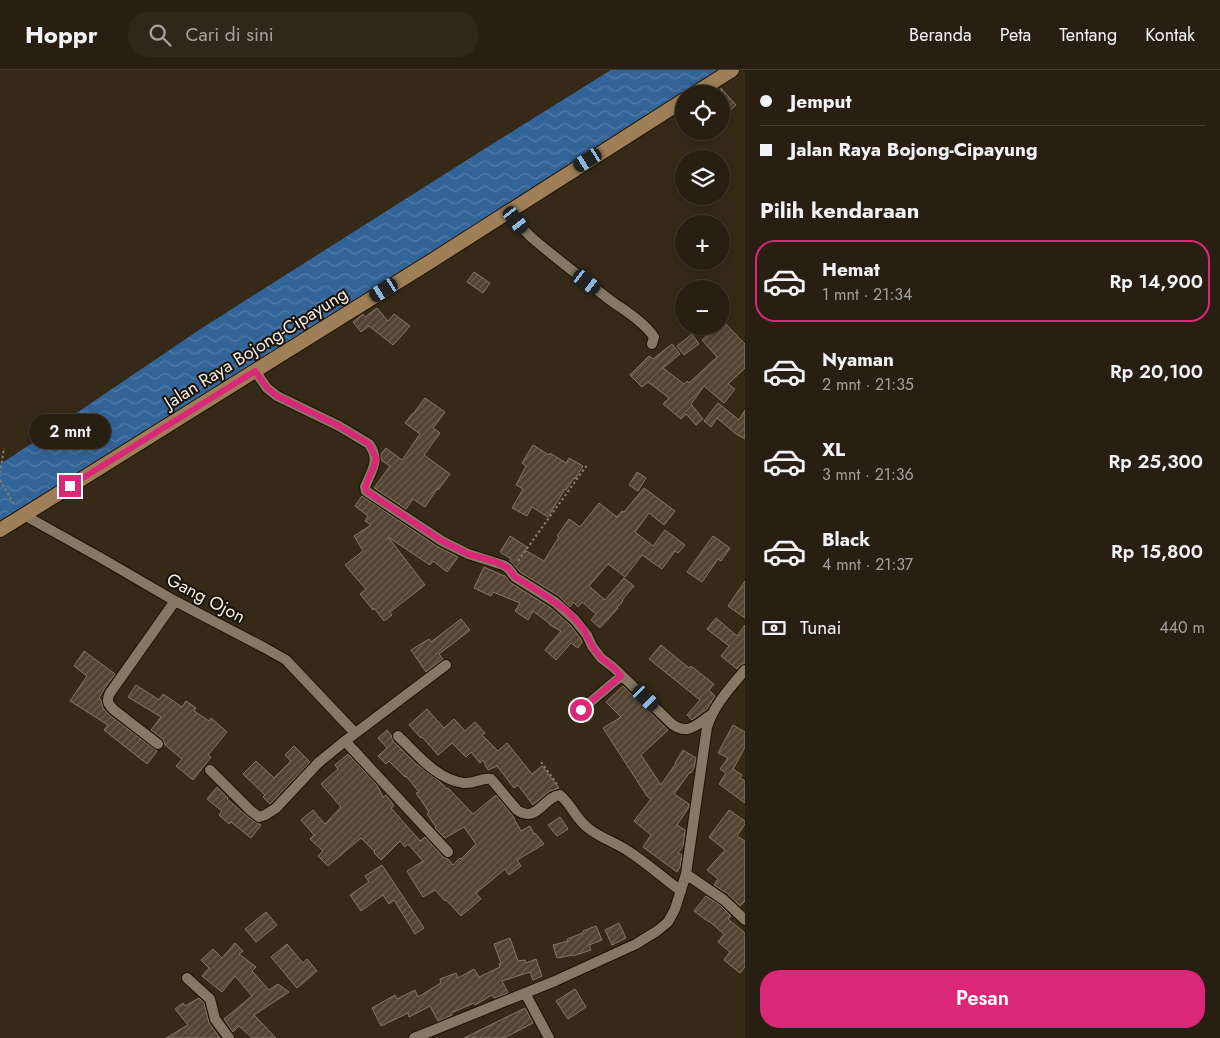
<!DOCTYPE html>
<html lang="id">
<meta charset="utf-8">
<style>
:root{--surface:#281f12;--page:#30271b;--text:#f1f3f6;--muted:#a5a29f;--line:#443d32;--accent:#db2777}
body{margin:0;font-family:Jost,sans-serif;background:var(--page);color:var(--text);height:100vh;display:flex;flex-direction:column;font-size:19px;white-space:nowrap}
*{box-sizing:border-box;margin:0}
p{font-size:16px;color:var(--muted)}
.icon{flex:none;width:28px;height:28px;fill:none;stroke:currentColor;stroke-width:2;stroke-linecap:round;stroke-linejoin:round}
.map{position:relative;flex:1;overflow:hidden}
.sheet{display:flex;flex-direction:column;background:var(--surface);width:475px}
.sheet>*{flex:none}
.top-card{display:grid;align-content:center;height:110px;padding:0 15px;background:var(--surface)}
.fabs{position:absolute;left:675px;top:15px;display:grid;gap:10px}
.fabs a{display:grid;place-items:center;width:55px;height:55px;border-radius:50%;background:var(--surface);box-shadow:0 2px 12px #0003,0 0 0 1px var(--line);font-size:25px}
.end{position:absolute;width:22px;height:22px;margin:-11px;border:6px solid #db2777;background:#fff;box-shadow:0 0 0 2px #fff}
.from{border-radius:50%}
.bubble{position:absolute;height:35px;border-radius:18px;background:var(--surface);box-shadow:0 2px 12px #0003,0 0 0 1px var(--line);font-size:16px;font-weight:600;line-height:35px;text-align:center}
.car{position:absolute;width:15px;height:30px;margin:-15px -8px;border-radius:6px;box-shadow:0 0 4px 1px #0007;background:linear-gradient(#222 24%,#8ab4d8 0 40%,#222 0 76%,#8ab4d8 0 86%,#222 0)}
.top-card b{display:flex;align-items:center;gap:18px;height:48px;font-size:19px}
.top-card b+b{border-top:1px solid var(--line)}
.top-card i{width:12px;height:12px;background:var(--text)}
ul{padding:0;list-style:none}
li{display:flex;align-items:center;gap:15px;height:82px;margin:0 10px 8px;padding:0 5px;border:2px solid transparent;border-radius:20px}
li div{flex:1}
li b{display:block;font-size:19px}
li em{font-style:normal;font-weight:600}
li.selected{border-color:var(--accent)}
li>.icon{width:45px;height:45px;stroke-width:1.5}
h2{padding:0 15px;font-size:22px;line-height:60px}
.pay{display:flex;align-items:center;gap:12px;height:55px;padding:0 15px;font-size:19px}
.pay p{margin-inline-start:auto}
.action{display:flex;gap:10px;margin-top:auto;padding:10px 15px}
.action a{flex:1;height:58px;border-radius:20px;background:var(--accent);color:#fff;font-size:20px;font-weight:600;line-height:58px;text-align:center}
header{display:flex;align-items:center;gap:30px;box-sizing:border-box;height:70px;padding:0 25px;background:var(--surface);border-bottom:1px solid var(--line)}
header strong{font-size:24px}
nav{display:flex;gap:28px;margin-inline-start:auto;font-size:18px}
.search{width:350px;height:45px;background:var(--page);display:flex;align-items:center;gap:12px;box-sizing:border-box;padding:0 18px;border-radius:20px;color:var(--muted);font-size:19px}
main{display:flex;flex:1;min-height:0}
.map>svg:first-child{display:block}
.water{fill:url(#water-waves)}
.building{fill:url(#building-hatch);stroke:#877664}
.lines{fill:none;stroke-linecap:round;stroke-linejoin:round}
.street-casing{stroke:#1d1203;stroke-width:12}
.secondary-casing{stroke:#1d1203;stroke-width:16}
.path{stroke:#867b6d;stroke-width:2;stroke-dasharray:2.5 2.5;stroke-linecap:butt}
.street{stroke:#867864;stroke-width:10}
.secondary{stroke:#9e7f57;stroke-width:14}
.route{stroke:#db2777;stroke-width:6}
.labels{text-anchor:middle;stroke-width:4;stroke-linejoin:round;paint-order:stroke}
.street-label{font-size:18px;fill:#f6eee3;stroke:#19130c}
</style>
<header>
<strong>Hoppr</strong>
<div class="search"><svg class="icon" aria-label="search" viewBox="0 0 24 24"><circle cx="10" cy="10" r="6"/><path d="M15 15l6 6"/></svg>Cari di sini</div>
<nav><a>Beranda</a><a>Peta</a><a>Tentang</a><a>Kontak</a></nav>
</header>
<main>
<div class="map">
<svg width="745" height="968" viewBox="0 0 745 968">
<defs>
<pattern id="water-waves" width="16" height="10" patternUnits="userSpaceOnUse" patternTransform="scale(1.25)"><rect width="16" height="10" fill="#336498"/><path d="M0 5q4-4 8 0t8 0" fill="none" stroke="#517aa6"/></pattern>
<pattern id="building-hatch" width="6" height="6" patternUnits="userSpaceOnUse" patternTransform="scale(1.25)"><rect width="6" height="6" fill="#524232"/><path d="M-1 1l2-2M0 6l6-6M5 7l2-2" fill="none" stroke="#6c5e50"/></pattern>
</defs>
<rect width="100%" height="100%" fill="#362918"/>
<path class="water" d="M 611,0 L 735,0 L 697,24 L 684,24 L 0,460 L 0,394 L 13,386 L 202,258 L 486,78 Z"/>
<path class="building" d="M 721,18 L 736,35 L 721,48 Z
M 474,202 L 490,213 L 483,223 L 467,212 Z
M 377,238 L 388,251 L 394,244 L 410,256 L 393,275 L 369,256 L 361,262 L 353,252 L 363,244 L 365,247 Z
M 724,252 L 745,274 L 745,298 L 728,314 L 735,319 L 724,333 L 704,316 L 691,334 L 703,349 L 696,355 L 686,344 L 681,349 L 663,334 L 669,328 L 648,312 L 642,317 L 630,305 L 649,286 L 653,289 L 672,274 L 680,284 L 663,298 L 684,314 L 687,311 L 689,313 L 717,287 L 702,270 L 718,256 L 721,256 L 721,254 Z
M 692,264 L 699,274 L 684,285 L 677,276 Z
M 425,328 L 445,342 L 433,358 L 440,363 L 424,385 L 450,404 L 438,420 L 437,419 L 425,437 L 413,429 L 406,439 L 374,418 L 390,396 L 381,390 L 381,384 L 386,378 L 402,390 L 420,364 L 405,353 L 412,344 L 413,344 Z
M 718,333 L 739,350 L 745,340 L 745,369 L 736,364 L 717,348 L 711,357 L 704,351 Z
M 533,375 L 549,385 L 550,383 L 566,393 L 569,388 L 583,396 L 575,409 L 574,408 L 566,420 L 565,419 L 548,447 L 532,437 L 527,446 L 512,438 L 523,419 L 516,415 L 526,396 L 522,393 Z
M 637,402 L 646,408 L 638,421 L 629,415 Z
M 644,418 L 675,441 L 664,455 L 649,443 L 635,462 L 653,476 L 665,460 L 685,475 L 678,483 L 675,481 L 662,499 L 642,485 L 625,507 L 608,494 L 589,516 L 605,530 L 624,508 L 634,516 L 622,530 L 623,531 L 617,538 L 618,538 L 600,558 L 591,550 L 596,544 L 582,532 L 578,537 L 573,532 L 570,537 L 559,526 L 520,502 L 510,491 L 511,489 L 500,482 L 510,466 L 527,477 L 525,480 L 544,491 L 559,467 L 557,466 L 569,449 L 580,457 L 599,433 L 617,447 L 622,441 L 624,442 Z
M 362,426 L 438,477 L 458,487 L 447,502 L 433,491 L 430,495 L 388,467 L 425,515 L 390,542 L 392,545 L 384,551 L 374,538 L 373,540 L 360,524 L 366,519 L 357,509 L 345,495 L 363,481 L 354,466 L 371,455 L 365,451 L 368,446 L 355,436 Z
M 713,466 L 730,478 L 721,491 L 718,489 L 702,512 L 687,502 Z
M 484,497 L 504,506 L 504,505 L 511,513 L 551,538 L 571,556 L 581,569 L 582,572 L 578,578 L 571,573 L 556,590 L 545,580 L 561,561 L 550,555 L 550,554 L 533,541 L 528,550 L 515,541 L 520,533 L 493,522 L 491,526 L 474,518 Z
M 745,511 L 745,548 L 728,536 Z
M 716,548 L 737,566 L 745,555 L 745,593 L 740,595 L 737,599 L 721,586 L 729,576 L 707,559 Z
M 461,549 L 470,560 L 439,584 L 443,589 L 426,602 L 411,580 L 429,569 L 431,572 Z
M 661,575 L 689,598 L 691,596 L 714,614 L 709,620 L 715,626 L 707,639 L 692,650 L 687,645 L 700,630 L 649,589 Z
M 84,581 L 115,604 L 104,619 L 99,628 L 101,630 L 103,638 L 109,645 L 157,681 L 147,694 L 104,660 L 108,655 L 70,631 L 87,606 L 74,596 Z
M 136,615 L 159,630 L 163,624 L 182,637 L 186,631 L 196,638 L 194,641 L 209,651 L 211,648 L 227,662 L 208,685 L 211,687 L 193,710 L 176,696 L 182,689 L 165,675 L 163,669 L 151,660 L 161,647 L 128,627 Z
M 623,616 L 668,660 L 641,685 L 661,715 L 676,693 L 675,693 L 683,680 L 696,688 L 694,698 L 691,703 L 690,702 L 674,724 L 689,734 L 689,737 L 677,755 L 685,760 L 683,776 L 678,783 L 682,785 L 680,797 L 677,802 L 643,777 L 651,765 L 634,751 L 651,729 L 647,726 L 603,658 L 621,647 L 606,632 Z
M 427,639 L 444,658 L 454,649 L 465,661 L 475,652 L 485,663 L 482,665 L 498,681 L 507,673 L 532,704 L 542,696 L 559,718 L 550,721 L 533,735 L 518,715 L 514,718 L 497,696 L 488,700 L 483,690 L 480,693 L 471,682 L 466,687 L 452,673 L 438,685 L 422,667 L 421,668 L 409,655 Z
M 733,655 L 745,662 L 745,677 L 733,699 L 742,705 L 740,708 L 745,711 L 745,733 L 719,714 L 726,703 L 720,699 L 728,688 L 718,683 Z
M 387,660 L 391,665 L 393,671 L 415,693 L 439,711 L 447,719 L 448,718 L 473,744 L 496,725 L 512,745 L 521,761 L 530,756 L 534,764 L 535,763 L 544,774 L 517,790 L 521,796 L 509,805 L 505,799 L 476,823 L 481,829 L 461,846 L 446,830 L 445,831 L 435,820 L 423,827 L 407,801 L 423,791 L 408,774 L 405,777 L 400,771 L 381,790 L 374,783 L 375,782 L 361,768 L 328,796 L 318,786 L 323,781 L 310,769 L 314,765 L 301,750 L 313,740 L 325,754 L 341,737 L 321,714 L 338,699 L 335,695 L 348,684 L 377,715 L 383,727 L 386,725 L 390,730 L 394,736 L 391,738 L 420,771 L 425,767 L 443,787 L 448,789 L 453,795 L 460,788 L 461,789 L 476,774 L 464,757 L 445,768 L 435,758 L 436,757 L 427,744 L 429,742 L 416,723 L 419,722 L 406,706 L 405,707 L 389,691 L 386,694 L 378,686 L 387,678 L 378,668 Z
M 294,676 L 310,692 L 270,734 L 263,727 L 265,725 L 243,704 L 256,691 L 274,708 L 291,691 L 285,685 Z
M 217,717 L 228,728 L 227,729 L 247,746 L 255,752 L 261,755 L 251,768 L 231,752 L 229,754 L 219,745 L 222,741 L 207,729 Z
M 729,740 L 745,751 L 745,754 L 737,766 L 745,771 L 745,831 L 740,836 L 728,824 L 714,815 L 718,809 L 707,800 L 725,780 L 709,767 Z
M 560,747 L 568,759 L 557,766 L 548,755 Z
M 382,795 L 424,858 L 415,864 L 394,830 L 389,834 L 383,825 L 361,841 L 350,825 L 369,812 L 365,806 Z
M 706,826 L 720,835 L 731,846 L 728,849 L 745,863 L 745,897 L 740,903 L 724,890 L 730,882 L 718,872 L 724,864 L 709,851 L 709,852 L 694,841 Z
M 266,842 L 277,855 L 256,872 L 245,859 Z
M 619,853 L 626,868 L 612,875 L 605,860 Z
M 596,856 L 602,870 L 589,875 L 591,880 L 573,886 L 573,885 L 557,888 L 553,875 L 568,871 L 567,869 L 583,863 L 583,861 Z
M 510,868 L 518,891 L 525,890 L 526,893 L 536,889 L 542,906 L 533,910 L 530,902 L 502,911 L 508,923 L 494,928 L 492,925 L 475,935 L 474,933 L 451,943 L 452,945 L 438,951 L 430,936 L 409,947 L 408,943 L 381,956 L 372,938 L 395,925 L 397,929 L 415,920 L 418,927 L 441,913 L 440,909 L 456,903 L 458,908 L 474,899 L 479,907 L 500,897 L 499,894 L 501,893 L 494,874 Z
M 235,873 L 243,881 L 239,884 L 256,897 L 252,901 L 269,920 L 278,914 L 289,922 L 254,945 L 276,968 L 252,968 L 239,956 L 233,962 L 224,949 L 252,926 L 235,906 L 222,922 L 202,906 L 209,898 L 201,890 L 213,879 L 222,888 Z
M 287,874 L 303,893 L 307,889 L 317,901 L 297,918 L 271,887 Z
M 575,919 L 586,937 L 568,949 L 556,931 Z
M 199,928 L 204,933 L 209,953 L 220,968 L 166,968 L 188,955 L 175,939 L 183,933 L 185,936 Z
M 525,938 L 533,953 L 504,968 L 464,968 Z"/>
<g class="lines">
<g class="street-casing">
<path id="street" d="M 509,141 L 523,159 L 532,168 C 557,189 584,210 610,230 C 625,241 643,251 654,267 L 652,274
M 255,301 L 267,318 L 277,326 L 339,356 L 369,374 C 381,391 371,401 365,417 L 366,421 L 442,471 L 468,484 L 503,495 L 508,498 L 515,507 L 555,532 L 575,550 L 587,565 L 592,576 L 601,588 L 613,597 L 672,654 C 688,666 697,654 711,645
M 24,445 L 101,488 L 175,531 L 265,578 L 286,590 L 355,663
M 581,640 L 621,606
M 398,666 C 417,684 437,710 464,713 C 475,714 482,707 491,709 L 517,740 C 537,754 543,727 560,725 C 571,734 576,749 588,758 C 600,768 615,772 628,781 C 647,793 663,808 681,821
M 345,671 L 448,782
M 158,674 L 114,640 C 108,634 106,631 110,623 L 175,531
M 210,700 L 251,741 L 259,747 L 265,745 L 276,738 L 318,693 L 345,671 L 446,595
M 686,804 L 724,830 L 745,850
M 187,908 L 210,929 L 215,949 L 229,968
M 525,923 L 549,968
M 414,968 L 555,911 L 636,874 L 657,861 L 668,852 L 675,839 L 686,804 L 707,657 C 714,635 730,618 745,600"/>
</g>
<g class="secondary-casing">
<path id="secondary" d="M 694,24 L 732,0
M 0,460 L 433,190 L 684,30"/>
</g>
<path class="path" d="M 0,403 L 4,378
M 0,410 L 15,436
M 518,491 L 587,395
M 541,692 L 557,714"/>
<use href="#street" class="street"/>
<use href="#secondary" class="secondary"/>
</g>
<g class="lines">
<path class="route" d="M 70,416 L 255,301 L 267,318 L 277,326 L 339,356 L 369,374 L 376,388 L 374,396 L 365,417 L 366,421 L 442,471 L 468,484 L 496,492 L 508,498 L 515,507 L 546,526 L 567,541 L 582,557 L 592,576 L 601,588 L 613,597 L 621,606 L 581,640"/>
</g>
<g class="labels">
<g class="street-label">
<text transform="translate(256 278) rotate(-32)" y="6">Jalan Raya Bojong-Cipayung</text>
<text transform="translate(206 528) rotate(28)" y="6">Gang Ojon</text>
</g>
</g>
</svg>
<div class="fabs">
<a><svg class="icon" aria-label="locate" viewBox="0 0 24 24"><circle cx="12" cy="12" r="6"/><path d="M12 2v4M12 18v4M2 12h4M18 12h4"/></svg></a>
<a><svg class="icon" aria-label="layers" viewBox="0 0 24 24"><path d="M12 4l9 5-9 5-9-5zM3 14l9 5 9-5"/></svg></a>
<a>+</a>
<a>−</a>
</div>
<i class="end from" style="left:581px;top:640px"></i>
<i class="end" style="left:70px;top:416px"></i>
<div class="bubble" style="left:29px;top:344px;width:82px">2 mnt</div>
<i class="car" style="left:588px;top:90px;rotate:238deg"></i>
<i class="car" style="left:516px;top:150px;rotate:142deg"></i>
<i class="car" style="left:587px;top:212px;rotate:127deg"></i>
<i class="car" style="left:384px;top:220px;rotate:238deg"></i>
<i class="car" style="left:646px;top:628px;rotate:134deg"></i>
</div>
<section class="sheet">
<div class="top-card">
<b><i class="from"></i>Jemput</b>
<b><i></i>Jalan Raya Bojong-Cipayung</b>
</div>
<h2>Pilih kendaraan</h2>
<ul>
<li class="selected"><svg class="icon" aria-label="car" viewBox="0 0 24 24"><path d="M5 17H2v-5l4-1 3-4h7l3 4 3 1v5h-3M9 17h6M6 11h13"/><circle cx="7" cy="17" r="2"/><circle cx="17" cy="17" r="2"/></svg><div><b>Hemat</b><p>1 mnt · 21:34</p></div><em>Rp 14,900</em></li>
<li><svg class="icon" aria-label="car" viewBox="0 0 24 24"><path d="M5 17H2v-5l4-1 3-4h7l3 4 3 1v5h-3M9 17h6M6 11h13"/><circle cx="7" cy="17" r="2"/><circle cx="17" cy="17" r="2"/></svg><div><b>Nyaman</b><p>2 mnt · 21:35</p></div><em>Rp 20,100</em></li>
<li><svg class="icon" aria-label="car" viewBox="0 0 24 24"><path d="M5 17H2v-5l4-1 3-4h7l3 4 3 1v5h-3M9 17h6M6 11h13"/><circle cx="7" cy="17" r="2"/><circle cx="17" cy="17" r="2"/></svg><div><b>XL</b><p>3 mnt · 21:36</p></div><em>Rp 25,300</em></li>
<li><svg class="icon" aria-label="car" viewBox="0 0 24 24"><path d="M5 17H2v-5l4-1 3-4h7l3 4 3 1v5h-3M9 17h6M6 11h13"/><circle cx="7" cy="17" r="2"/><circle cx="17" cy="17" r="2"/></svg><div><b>Black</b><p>4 mnt · 21:37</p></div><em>Rp 15,800</em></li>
</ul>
<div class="pay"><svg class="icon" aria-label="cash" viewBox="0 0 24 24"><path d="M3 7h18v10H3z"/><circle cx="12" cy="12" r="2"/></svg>Tunai<p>440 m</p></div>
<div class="action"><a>Pesan</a></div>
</section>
</main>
